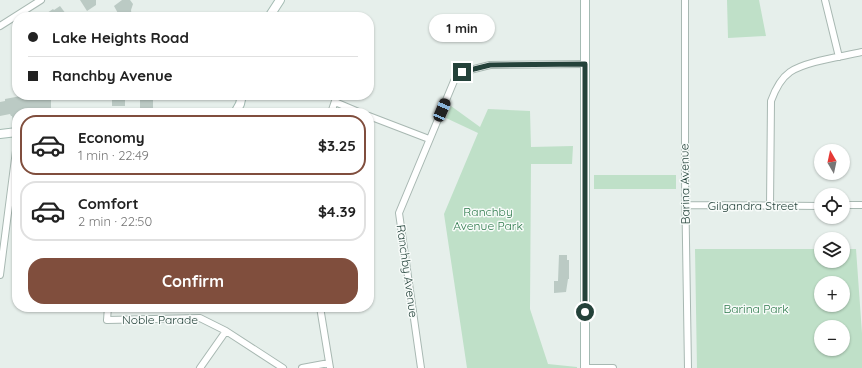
<!DOCTYPE html>
<meta charset="utf-8">
<style>
:root{--surface:#fff;--page:#f6f6f6;--text:#222;--muted:#767676;--line:#e0e0e0;--accent:#804e3d}
body{margin:0;font-family:Quicksand,sans-serif;background:var(--page);color:var(--text);height:100vh;display:flex;flex-direction:column;font-size:15px;white-space:nowrap}
*{box-sizing:border-box;margin:0}
p{font-size:13px;color:var(--muted)}
.icon{flex:none;width:22px;height:22px;fill:none;stroke:currentColor;stroke-width:2;stroke-linecap:round;stroke-linejoin:round}
.map{position:relative;flex:1;overflow:hidden}
.side{position:absolute;left:12px;top:108px;width:362px;height:204px;display:flex;flex-direction:column;background:var(--surface);border-radius:16px;box-shadow:0 1px 3px #0004}
.side>*{flex:none}
.banner{position:absolute;left:12px;top:12px;width:362px;height:88px;border-radius:16px;box-shadow:0 1px 3px #0004;display:grid;align-content:center;height:88px;padding:0 16px;background:var(--surface)}
.needle{width:26px;rotate:351deg}
.controls{position:absolute;left:814px;top:144px;display:grid;gap:8px}
.controls a{display:grid;place-items:center;width:36px;height:36px;border-radius:50%;background:var(--surface);box-shadow:0 1px 3px #0004;font-size:20px}
.end{position:absolute;width:18px;height:18px;margin:-9px;border:5px solid #24423a;background:#fff;box-shadow:0 0 0 2px #fff}
.from{border-radius:50%}
.bubble{position:absolute;height:28px;border-radius:14px;background:var(--surface);box-shadow:0 1px 3px #0004;font-size:13px;font-weight:700;line-height:28px;text-align:center}
.car{position:absolute;width:12px;height:24px;margin:-12px -6px;border-radius:5px;box-shadow:0 0 3px 1px #0007;background:linear-gradient(#222 24%,#8ab4d8 0 40%,#222 0 76%,#8ab4d8 0 86%,#222 0)}
.banner b{display:flex;align-items:center;gap:14px;height:38px;font-size:15px}
.banner b+b{border-top:1px solid var(--line)}
.banner i{width:10px;height:10px;background:var(--text)}
ul{padding:7px 0 0;list-style:none}
li{display:flex;align-items:center;gap:12px;height:60px;margin:0 8px 6px;padding:0 8px;border:2px solid var(--line);border-radius:16px}
li div{flex:1}
li b{display:block;font-size:15px}
li em{font-style:normal;font-weight:700}
li.current{border-color:var(--accent)}
li>.icon{width:36px;height:36px;stroke-width:1.5}
.button{display:flex;gap:8px;margin-top:auto;padding:8px 16px}
.button a{flex:1;height:46px;border-radius:16px;background:var(--accent);color:#fff;font-size:16px;font-weight:700;line-height:46px;text-align:center}
.map>svg:first-child{display:block}
.green{fill:#bfe0c8;fill-rule:evenodd}
.building{fill:#bbcac4}
.lines{fill:none;stroke-linecap:round;stroke-linejoin:round}
.minor-casing{stroke:#a8b8b2;stroke-width:8}
.secondary-casing{stroke:#a4bbb3;stroke-width:10}
.minor{stroke:#fff;stroke-width:6}
.secondary{stroke:#fff;stroke-width:8}
.route{stroke:#24423a;stroke-width:5}
.labels{text-anchor:middle;stroke-width:3;stroke-linejoin:round;paint-order:stroke}
.street-label{font-size:12px;fill:#24423a;stroke:#f7fbf9}
.park-label{font-size:12px;fill:#2d7a4b;stroke:#f7fbf9}
</style>
<div class="map">
<svg width="862" height="368" viewBox="0 0 862 368">
<rect width="100%" height="100%" fill="#e6efeb"/>
<path class="green" d="M 727,0 L 759,0 L 766,36 L 728,38 Z
M 451,106 L 480,127 L 488,109 L 530,111 L 531,147 L 573,146 L 572,164 L 531,164 L 530,309 L 548,364 L 577,367 L 577,368 L 467,368 L 444,214 L 478,133 L 446,118 Z
M 594,175 L 676,175 L 676,189 L 594,189 Z
M 695,249 L 821,249 L 821,261 L 843,261 L 843,249 L 856,249 L 862,333 L 862,368 L 697,368 ZM 821,283 L 843,283 L 843,305 L 821,305 ZM 821,327 L 843,327 L 843,349 L 821,349 Z"/>
<path class="building" d="M 80,0 L 96,0 L 96,5 L 87,11 Z
M 122,0 L 130,0 L 133,4 L 131,10 L 132,17 L 120,17 L 114,6 Z
M 60,6 L 66,14 L 62,17 L 41,17 L 53,9 L 54,10 Z
M 26,95 L 31,95 L 32,99 L 46,99 L 46,96 L 51,96 L 51,111 L 17,113 L 17,127 L 14,127 L 12,116 L 11,116 L 10,114 L 0,116 L 0,102 L 5,101 L 5,99 Z
M 112,95 L 125,95 L 125,106 L 112,106 Z
M 140,95 L 153,95 L 153,113 L 140,113 Z
M 559,255 L 567,255 L 567,260 L 569,260 L 569,279 L 568,279 L 566,292 L 554,293 L 554,281 L 558,281 Z"/>
<g class="lines">
<g class="minor-casing">
<path id="minor" d="M 685,0 L 685,179 L 688,368
M 825,0 L 839,57
M 0,26 L 41,0
M 335,102 L 361,113
M 331,113 L 337,95
M 369,116 L 429,139
M 686,205 L 821,206
M 843,205 L 862,205
M 770,206 L 771,101 C 775,90 780,79 790,72 C 807,61 841,57 862,52
M 0,275 L 17,143 L 15,132
M 108,307 L 107,320 L 200,318 L 226,331 L 283,368
M 320,307 L 330,368
M 200,368 L 226,331
M 302,368 L 329,363
M 421,368 L 399,213 L 454,81 L 462,72 L 490,65 L 585,64
M 585,368 L 613,368"/>
</g>
<g class="secondary-casing">
<path id="secondary" d="M 585,0 L 585,368
M 269,17 L 280,0
M 235,113 L 240,104 L 242,95
M 0,134 L 17,132"/>
</g>
<use href="#minor" class="minor"/>
<use href="#secondary" class="secondary"/>
</g>
<g class="lines">
<path class="route" d="M 462,72 L 490,65 L 585,64 L 585,312"/>
</g>
<g class="labels">
<g class="street-label">
<text transform="translate(685 184) rotate(-91)" y="4">Barina Avenue</text>
<text x="753" y="210">Gilgandra Street</text>
<text transform="translate(407 271) rotate(82)" y="4">Ranchby Avenue</text>
<text x="160" y="324">Noble Parade</text>
</g>
<g class="park-label">
<text x="488" y="216">Ranchby<tspan x="488" dy="14">Avenue Park</tspan></text>
<text x="756" y="313">Barina Park</text>
</g>
</g>
</svg>
<div class="controls">
<a><svg class="needle" viewBox="-14 -14 28 28"><path d="M0-13l5 13h-10z" fill="#e53935"/><path d="M0 13l5-13h-10z" fill="#767676"/></svg></a>
<a><svg class="icon" aria-label="locate" viewBox="0 0 24 24"><circle cx="12" cy="12" r="6"/><path d="M12 2v4M12 18v4M2 12h4M18 12h4"/></svg></a>
<a><svg class="icon" aria-label="layers" viewBox="0 0 24 24"><path d="M12 4l9 5-9 5-9-5zM3 14l9 5 9-5"/></svg></a>
<a>+</a>
<a>−</a>
</div>
<i class="end from" style="left:585px;top:312px"></i>
<i class="end" style="left:462px;top:72px"></i>
<div class="bubble" style="left:429px;top:14px;width:66px">1 min</div>
<i class="car" style="left:442px;top:110px;rotate:23deg"></i>
<div class="banner">
<b><i class="from"></i>Lake Heights Road</b>
<b><i></i>Ranchby Avenue</b>
</div>
<section class="side">
<ul>
<li class="current"><svg class="icon" aria-label="car" viewBox="0 0 24 24"><path d="M5 17H2v-5l4-1 3-4h7l3 4 3 1v5h-3M9 17h6M6 11h13"/><circle cx="7" cy="17" r="2"/><circle cx="17" cy="17" r="2"/></svg><div><b>Economy</b><p>1 min · 22:49</p></div><em>$3.25</em></li>
<li><svg class="icon" aria-label="car" viewBox="0 0 24 24"><path d="M5 17H2v-5l4-1 3-4h7l3 4 3 1v5h-3M9 17h6M6 11h13"/><circle cx="7" cy="17" r="2"/><circle cx="17" cy="17" r="2"/></svg><div><b>Comfort</b><p>2 min · 22:50</p></div><em>$4.39</em></li>
</ul>
<div class="button"><a>Confirm</a></div>
</section>
</div>
